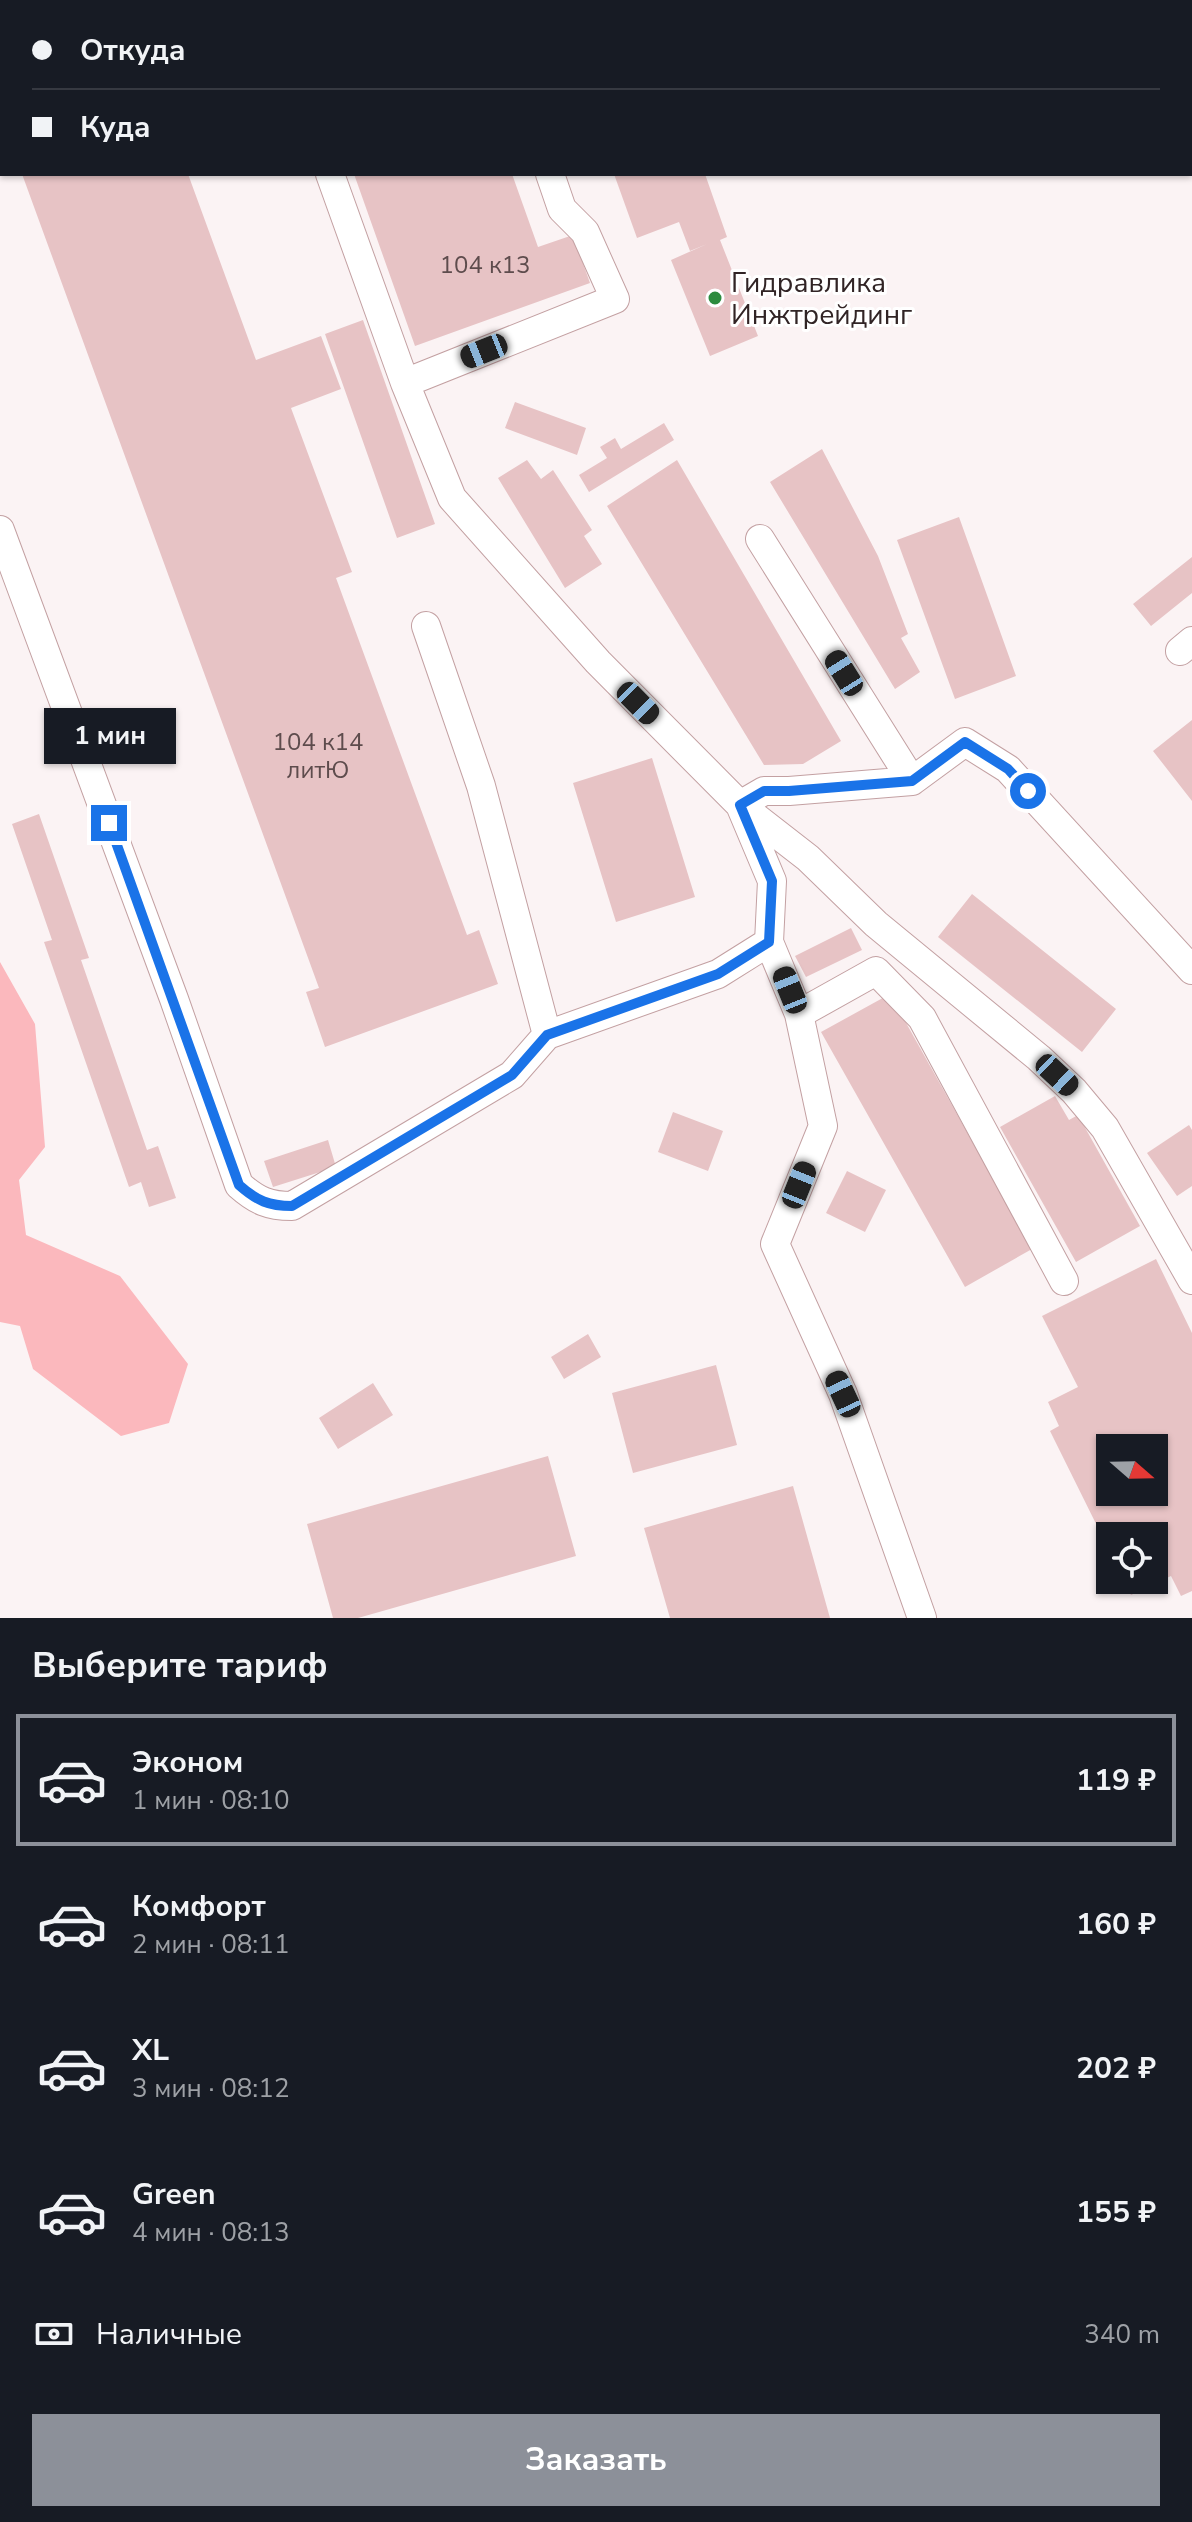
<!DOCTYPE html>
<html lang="ru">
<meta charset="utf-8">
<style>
:root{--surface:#171b24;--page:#242831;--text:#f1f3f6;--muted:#9ea1a6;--line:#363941;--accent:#8c9099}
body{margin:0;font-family:"Nunito Sans",sans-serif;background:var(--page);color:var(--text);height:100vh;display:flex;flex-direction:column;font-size:30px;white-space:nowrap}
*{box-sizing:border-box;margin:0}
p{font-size:26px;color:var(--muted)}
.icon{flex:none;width:44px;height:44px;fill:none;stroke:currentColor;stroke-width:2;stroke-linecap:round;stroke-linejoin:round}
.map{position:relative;height:1618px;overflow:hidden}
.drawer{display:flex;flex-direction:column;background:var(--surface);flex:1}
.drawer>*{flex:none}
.guide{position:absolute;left:0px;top:0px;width:1192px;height:176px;box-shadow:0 2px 6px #0004;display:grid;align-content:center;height:176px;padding:0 32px;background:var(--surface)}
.needle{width:52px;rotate:110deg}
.buttons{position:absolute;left:1096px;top:1434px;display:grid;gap:16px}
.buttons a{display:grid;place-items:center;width:72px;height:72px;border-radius:0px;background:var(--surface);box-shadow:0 2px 6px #0004;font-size:40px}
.end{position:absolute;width:36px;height:36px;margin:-18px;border:10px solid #1a73e8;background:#fff;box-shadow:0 0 0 4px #fff}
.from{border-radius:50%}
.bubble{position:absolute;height:56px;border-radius:0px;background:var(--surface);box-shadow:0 2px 6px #0004;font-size:26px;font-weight:700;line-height:56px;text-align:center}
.car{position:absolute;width:24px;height:48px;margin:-24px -12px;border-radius:10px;box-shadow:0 0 6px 2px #0007;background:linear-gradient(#222 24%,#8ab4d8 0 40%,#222 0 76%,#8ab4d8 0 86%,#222 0)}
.guide b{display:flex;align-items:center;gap:28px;height:76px;font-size:30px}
.guide b+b{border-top:2px solid var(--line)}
.guide i{width:20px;height:20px;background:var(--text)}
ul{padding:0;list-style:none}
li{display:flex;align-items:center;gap:24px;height:132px;margin:0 16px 12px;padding:0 16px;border:4px solid transparent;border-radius:0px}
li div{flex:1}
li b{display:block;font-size:30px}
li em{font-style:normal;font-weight:700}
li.selected{border-color:var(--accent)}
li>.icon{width:72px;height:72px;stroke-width:1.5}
h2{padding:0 32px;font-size:36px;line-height:96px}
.pay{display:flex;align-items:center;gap:20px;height:88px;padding:0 32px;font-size:30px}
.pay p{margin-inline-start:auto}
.primary-button{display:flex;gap:16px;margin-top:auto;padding:16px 32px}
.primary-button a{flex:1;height:92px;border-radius:0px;background:var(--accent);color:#fff;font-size:32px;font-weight:700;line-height:92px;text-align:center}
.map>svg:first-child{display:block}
.green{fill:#fbb8bd}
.building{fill:#e7c3c5;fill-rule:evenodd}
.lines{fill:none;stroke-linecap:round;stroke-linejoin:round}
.minor-casing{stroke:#c3a0a2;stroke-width:30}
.minor{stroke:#fff;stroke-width:28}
.route{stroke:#1a73e8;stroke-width:10}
.poi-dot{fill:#2c8b3e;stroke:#fff;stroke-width:3}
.labels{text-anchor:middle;stroke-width:6;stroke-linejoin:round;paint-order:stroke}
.number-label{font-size:24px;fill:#5e4c4d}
.poi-label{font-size:28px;fill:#312425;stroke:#fff;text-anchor:start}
</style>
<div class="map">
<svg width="1192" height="1618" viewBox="0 0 1192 1618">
<rect width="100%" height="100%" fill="#fbf3f4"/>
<path class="green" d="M 0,962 L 35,1024 L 45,1147 L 19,1180 L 26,1235 L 120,1276 L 188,1364 L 169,1423 L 121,1436 L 33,1369 L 20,1326 L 0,1322 Z"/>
<path class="building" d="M 22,174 L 188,174 L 256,360 L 321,336 L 341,389 L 291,408 L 352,572 L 336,578 L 467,935 L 479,930 L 498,984 L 325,1047 L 306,992 L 319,988 Z
M 354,174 L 512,174 L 538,247 L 573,235 L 590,283 L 415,346 Z
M 614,174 L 705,174 L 727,237 L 720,240 L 758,336 L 710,356 L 671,260 L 707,244 L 690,251 L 679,222 L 637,238 Z
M 363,320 L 435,524 L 397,538 L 325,334 Z
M 515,402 L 586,428 L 577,455 L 505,428 Z
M 664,423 L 674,440 L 589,492 L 579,475 L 607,458 L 600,447 L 615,438 L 621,449 Z
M 822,449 L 878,556 L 908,634 L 901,638 L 920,672 L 895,689 L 770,482 Z
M 527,460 L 541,479 L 553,470 L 592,530 L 584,536 L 602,564 L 565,588 L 498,478 Z
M 677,460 L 841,741 L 803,764 L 764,765 L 607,506 Z
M 959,517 L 1016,676 L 955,699 L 897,540 Z
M 1192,557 L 1192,593 L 1151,626 L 1133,604 Z
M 1192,720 L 1192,801 L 1153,751 Z
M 652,758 L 695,897 L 616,922 L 573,783 Z
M 39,814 L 89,958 L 81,960 L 147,1150 L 158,1146 L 176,1198 L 149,1207 L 141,1182 L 129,1187 L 44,942 L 52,940 L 12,824 Z
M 972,894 L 1116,1009 L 1082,1052 L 938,937 Z
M 851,928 L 862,950 L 806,977 L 795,956 Z
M 890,994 L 1032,1249 L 965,1287 L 821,1032 Z
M 1055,1096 L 1069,1120 L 1078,1115 L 1140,1226 L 1076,1262 L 1000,1127 Z
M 673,1112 L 723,1131 L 708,1171 L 658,1152 Z
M 1189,1125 L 1192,1130 L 1192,1186 L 1177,1196 L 1147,1153 Z
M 328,1140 L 336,1167 L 273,1187 L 264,1161 Z
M 847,1171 L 886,1190 L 865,1232 L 826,1213 Z
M 1156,1259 L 1192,1333 L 1192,1591 L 1181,1596 L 1171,1576 L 1131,1595 L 1124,1580 L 1154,1580 L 1154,1536 L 1110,1536 L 1110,1552 L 1050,1431 L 1059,1426 L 1048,1402 L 1078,1387 L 1042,1316 ZM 1110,1448 L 1154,1448 L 1154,1492 L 1110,1492 Z
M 588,1334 L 601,1357 L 564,1379 L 551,1357 Z
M 716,1365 L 737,1445 L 633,1473 L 612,1393 Z
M 373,1383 L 393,1415 L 338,1449 L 319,1418 Z
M 548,1456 L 576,1556 L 358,1618 L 333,1618 L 307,1524 Z
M 793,1486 L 830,1618 L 670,1618 L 644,1528 Z"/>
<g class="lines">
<g class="minor-casing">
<path id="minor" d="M 267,0 L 268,2
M 357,0 L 358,2
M 330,174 L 405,383 L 452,498 L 598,662 L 740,805 L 808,858 L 876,924 L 1039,1058 L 1074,1091 L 1105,1128 L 1192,1280
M 405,383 L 615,299 L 585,232 L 562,209 L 550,174
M 0,530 L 174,999 L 239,1185 C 257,1201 269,1206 292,1206 L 512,1075 L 547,1035 L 718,974 L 769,942 L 772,881 L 740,805 L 764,791 L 789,791 L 912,781
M 760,539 L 912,781 L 965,742 L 1008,769 L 1192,970
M 426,626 L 481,786 L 547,1035
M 1180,651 L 1192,641
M 769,942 L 799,1014 L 823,1126 L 775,1244 L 843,1394 L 922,1618
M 799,1014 L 876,971 L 922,1018 L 1064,1281"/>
</g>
<use href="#minor" class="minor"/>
</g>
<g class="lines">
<path class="route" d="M 109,823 L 239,1185 C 257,1201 269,1206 292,1206 L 512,1075 L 547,1035 L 718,974 L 769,942 L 772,881 L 740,805 L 764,791 L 789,791 L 912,781 L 965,742 L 1008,769 L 1028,791"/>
</g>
<circle class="poi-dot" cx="715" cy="298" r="8"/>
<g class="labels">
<g class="number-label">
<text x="485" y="273">104 к13</text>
<text x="318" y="750">104 к14<tspan x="318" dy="28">литЮ</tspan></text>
</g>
<g class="poi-label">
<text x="731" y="292">Гидравлика<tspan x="731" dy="32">Инжтрейдинг</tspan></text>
</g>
</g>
</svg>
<div class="buttons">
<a><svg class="needle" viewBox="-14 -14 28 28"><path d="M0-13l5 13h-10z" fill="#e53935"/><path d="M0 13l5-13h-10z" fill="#9ea1a6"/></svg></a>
<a><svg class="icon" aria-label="locate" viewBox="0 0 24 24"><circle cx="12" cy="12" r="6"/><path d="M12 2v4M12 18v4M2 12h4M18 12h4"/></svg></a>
</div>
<i class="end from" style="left:1028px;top:791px"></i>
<i class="end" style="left:109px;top:823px"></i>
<div class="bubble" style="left:44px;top:708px;width:132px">1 мин</div>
<i class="car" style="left:484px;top:351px;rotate:248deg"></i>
<i class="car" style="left:844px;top:673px;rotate:328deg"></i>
<i class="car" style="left:638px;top:703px;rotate:135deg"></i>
<i class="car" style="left:790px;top:990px;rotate:338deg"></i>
<i class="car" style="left:1057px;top:1075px;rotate:133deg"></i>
<i class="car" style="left:799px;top:1185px;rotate:22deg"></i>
<i class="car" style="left:843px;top:1394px;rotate:335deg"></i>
<div class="guide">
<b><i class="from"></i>Откуда</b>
<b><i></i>Куда</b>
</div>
</div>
<section class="drawer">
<h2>Выберите тариф</h2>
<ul>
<li class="selected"><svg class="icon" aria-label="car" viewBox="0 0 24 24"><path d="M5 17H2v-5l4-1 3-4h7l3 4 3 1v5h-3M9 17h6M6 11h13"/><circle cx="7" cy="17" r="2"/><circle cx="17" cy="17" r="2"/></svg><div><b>Эконом</b><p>1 мин · 08:10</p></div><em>119 ₽</em></li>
<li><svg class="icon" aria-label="car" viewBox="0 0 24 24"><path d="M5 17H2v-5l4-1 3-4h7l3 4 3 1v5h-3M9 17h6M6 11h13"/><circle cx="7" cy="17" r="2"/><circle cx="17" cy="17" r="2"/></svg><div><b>Комфорт</b><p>2 мин · 08:11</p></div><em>160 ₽</em></li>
<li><svg class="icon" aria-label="car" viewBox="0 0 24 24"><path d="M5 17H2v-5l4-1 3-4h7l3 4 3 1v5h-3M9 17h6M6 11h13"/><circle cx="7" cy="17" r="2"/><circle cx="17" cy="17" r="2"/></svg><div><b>XL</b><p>3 мин · 08:12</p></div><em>202 ₽</em></li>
<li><svg class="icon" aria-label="car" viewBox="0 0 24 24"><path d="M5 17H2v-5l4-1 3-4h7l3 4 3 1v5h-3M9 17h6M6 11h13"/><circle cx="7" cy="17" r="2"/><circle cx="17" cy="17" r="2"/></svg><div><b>Green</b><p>4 мин · 08:13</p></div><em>155 ₽</em></li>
</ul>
<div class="pay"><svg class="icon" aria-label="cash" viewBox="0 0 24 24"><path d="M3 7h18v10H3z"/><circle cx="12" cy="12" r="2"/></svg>Наличные<p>340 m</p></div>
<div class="primary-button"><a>Заказать</a></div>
</section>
